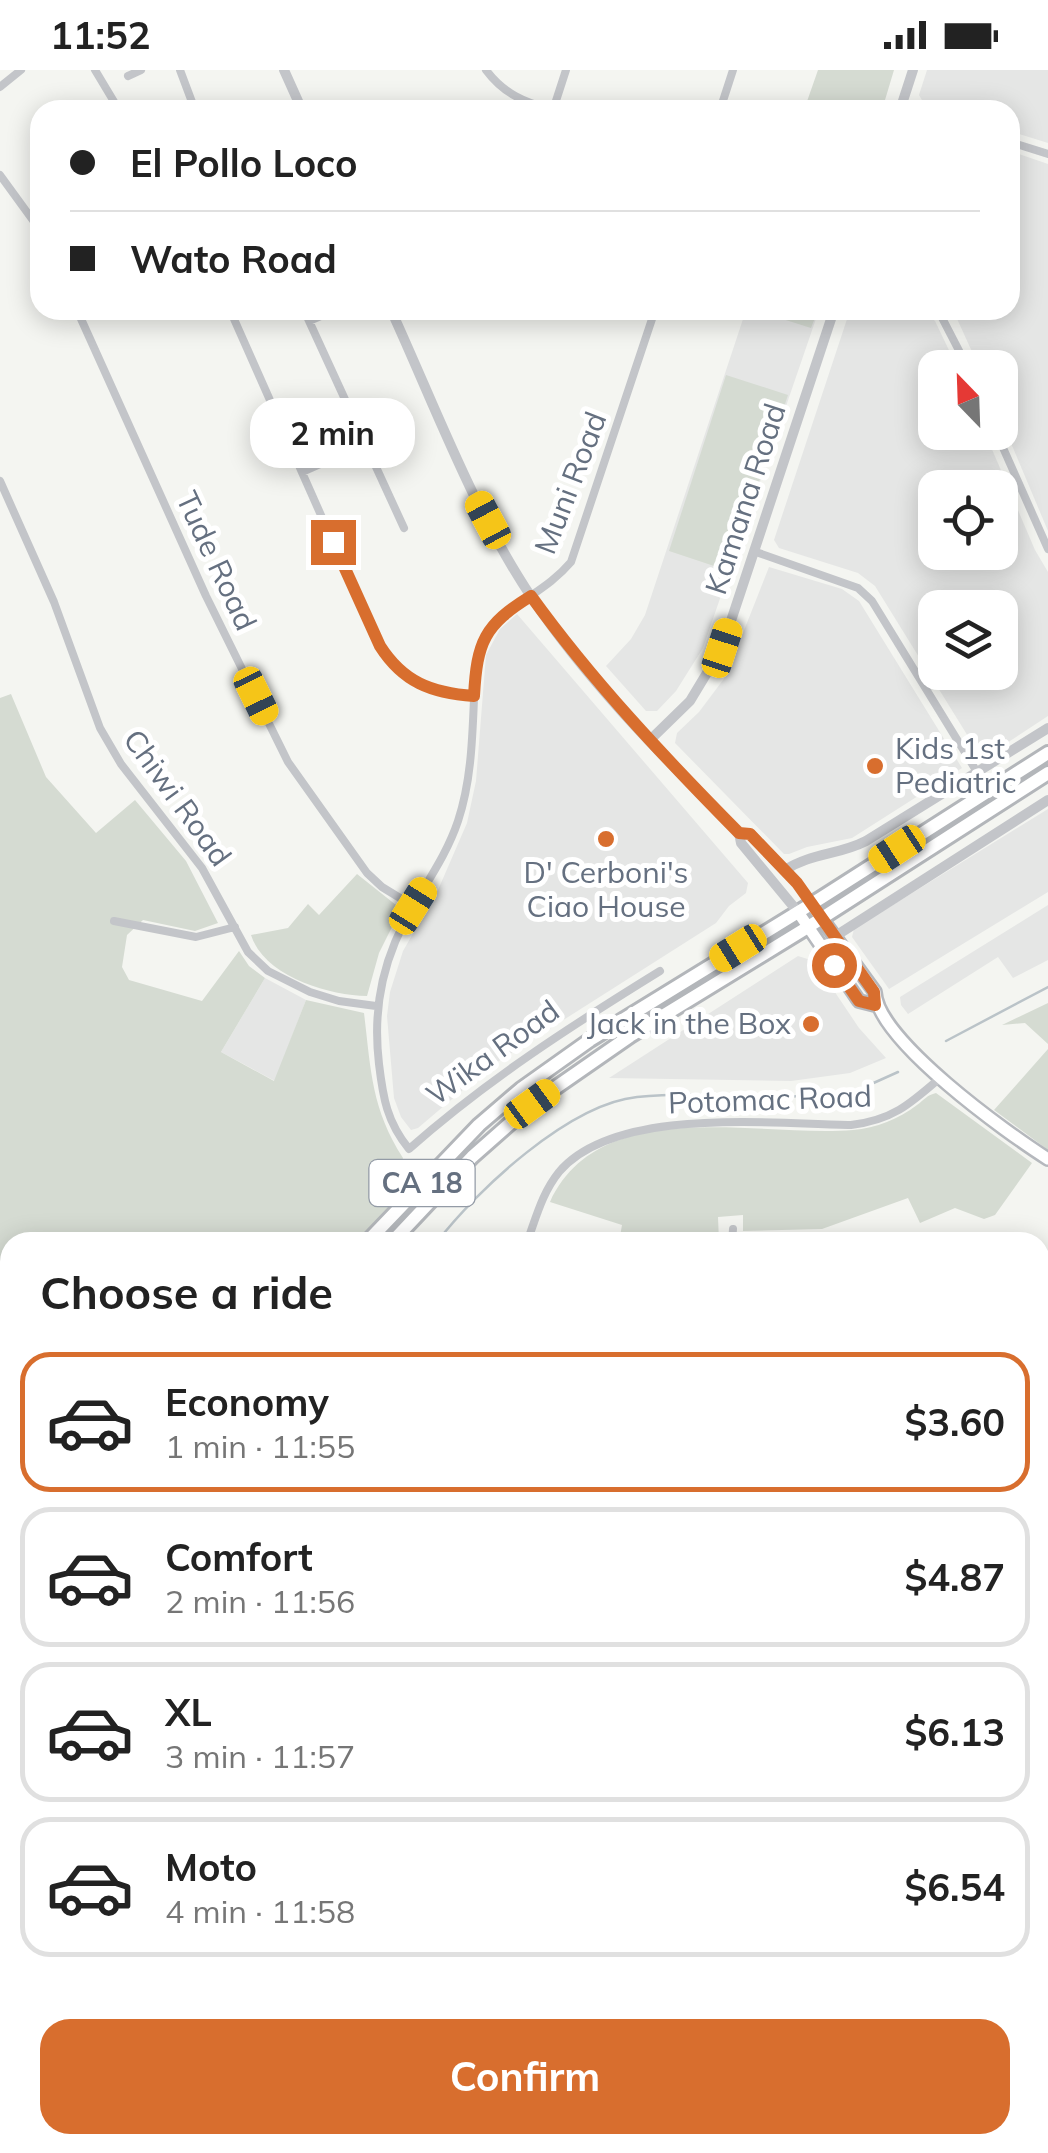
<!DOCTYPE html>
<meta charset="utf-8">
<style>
:root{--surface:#fff;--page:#f6f6f6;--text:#222;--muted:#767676;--line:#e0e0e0;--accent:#d86e2e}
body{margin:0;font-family:Mulish,sans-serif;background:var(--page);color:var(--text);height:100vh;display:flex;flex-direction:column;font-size:38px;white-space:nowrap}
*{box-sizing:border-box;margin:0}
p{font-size:32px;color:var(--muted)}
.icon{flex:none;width:55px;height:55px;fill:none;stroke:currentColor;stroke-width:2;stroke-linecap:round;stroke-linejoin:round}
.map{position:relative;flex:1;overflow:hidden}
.sheet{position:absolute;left:0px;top:1162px;width:1050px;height:922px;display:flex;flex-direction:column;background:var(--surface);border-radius:30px 30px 0 0;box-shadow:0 5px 25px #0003}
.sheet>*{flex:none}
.top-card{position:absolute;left:30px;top:30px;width:990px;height:220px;border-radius:30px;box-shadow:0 5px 25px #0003;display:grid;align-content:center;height:220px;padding:0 40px;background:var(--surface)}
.needle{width:65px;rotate:337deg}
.buttons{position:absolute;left:918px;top:280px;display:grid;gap:20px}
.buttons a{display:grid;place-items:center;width:100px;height:100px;border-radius:20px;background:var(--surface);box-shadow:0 5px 25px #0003;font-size:50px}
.end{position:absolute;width:45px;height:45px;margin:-22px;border:12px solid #d86e2e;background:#fff;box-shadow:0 0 0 5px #fff}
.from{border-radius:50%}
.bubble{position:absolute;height:70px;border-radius:30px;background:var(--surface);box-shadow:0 5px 25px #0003;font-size:32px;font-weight:700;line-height:70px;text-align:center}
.car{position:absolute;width:30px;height:60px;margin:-30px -15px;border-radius:12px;box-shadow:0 0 8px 2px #0007;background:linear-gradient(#f5c518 24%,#345 0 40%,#f5c518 0 76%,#345 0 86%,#f5c518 0)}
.top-card b{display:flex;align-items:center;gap:35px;height:95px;font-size:38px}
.top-card b+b{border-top:2px solid var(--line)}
.top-card i{width:25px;height:25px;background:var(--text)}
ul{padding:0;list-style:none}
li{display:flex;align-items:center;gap:30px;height:140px;margin:0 20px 15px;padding:0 20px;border:5px solid var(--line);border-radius:30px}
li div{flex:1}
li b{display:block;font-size:38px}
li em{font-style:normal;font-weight:700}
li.current{border-color:var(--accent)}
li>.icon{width:90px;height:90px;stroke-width:1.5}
h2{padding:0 40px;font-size:45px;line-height:120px}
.cta{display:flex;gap:20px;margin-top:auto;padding:20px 40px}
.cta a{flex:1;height:115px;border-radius:30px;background:var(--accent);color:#fff;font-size:40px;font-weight:700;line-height:115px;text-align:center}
.status{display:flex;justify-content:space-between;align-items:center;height:70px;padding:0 50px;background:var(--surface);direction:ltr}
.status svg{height:28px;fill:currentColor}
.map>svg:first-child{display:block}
.built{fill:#e5e6e5;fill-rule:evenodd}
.green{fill:#d5dbd2}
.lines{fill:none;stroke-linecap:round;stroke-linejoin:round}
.stream{stroke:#bac3c8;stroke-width:2.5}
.secondary-casing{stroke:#b5b8bd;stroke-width:16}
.primary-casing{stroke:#b3b6ba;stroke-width:18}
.minor{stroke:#c3c5c9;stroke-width:8}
.tertiary{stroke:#c3c5c9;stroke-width:10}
.secondary{stroke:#fff;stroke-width:11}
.primary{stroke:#fff;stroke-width:12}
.route{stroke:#d86e2e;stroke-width:12}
.poi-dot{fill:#d86e2e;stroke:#fff;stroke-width:4}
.labels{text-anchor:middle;stroke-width:10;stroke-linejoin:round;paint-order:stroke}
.shield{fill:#fff;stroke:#939ba6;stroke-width:2.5}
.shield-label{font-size:28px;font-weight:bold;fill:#657080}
.street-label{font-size:30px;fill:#657080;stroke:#fff}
.poi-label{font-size:30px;fill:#657080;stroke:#fff;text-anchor:start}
</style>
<div class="status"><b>11:52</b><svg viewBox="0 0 49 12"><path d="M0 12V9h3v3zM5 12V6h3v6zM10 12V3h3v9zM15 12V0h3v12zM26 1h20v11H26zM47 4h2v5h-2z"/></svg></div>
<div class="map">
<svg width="1048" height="2083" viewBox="0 0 1048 2083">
<rect width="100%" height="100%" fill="#f4f5f1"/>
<path class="built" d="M 927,0 L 1048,0 L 1048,73 L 1010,61 L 1010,40 L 947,40 L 923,32 L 919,25 Z
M 1010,81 L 1048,94 L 1048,461 L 1000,347 L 1000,298 L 979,297 L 953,240 L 1010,240 Z
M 746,240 L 819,240 L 703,578 L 676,621 L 657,641 L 646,641 L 606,596 L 631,569 L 645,545 Z
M 850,240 L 923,240 L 935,251 L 957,297 L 935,298 L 935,362 L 985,363 L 1035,480 L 1048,502 L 1048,646 L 987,686 L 979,684 L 875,516 L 858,503 L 779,478 L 774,470 ZM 935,418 L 1000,418 L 1000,482 L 935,482 ZM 935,538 L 1000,538 L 1000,602 L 935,602 Z
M 769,497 L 842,519 L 859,531 L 962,698 L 852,768 L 807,777 L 789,784 L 784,784 L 675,673 L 677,663 L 699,642 L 726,606 Z
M 517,544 L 748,813 L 746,823 L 729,836 L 716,853 L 491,996 L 418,1058 L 411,1060 L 401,1047 L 394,1028 L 387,946 L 390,922 L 403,881 L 438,820 L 467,753 L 476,711 L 486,585 L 500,559 Z
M 1048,739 L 1048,822 L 889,919 L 852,867 L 854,859 Z
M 1048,835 L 1048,890 L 1013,908 L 998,887 L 908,944 L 901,935 L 900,927 Z
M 798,886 L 814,891 L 859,958 L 886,988 L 850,1003 L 791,1011 L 609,1008 Z
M 265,908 L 306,930 L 275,1011 L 221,982 Z
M 341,2075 L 648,2075 L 652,2083 L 342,2083 Z"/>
<path class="green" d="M 818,0 L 894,0 L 882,40 L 804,40 Z
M 754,240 L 818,240 L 811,258 Z
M 726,305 L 788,325 L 729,501 L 669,481 Z
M 11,624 L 46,707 L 96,763 L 135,730 L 186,791 L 218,853 L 195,861 L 143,850 L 127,865 L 122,897 L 129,910 L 202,931 L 239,881 L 249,896 L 265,908 L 221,982 L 274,1011 L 306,930 L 364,943 C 371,1000 371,1038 403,1088 L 383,1172 L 10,1172 L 10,1825 L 0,1837 L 0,628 Z
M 357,804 L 401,839 L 379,883 L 367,926 C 328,925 264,906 251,865 L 288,858 L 308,834 L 319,845 Z
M 1048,933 L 1048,974 L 1025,953 L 1002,955 Z
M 1048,979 L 1048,1080 L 994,1040 Z
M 936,1023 L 1032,1093 L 995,1145 L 984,1149 L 955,1138 L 920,1153 L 908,1128 L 822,1159 L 743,1161 L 743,1145 L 718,1147 L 719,1172 L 619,1172 L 622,1155 L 550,1132 C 600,1023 759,1068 853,1060 C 876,1058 899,1049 917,1035 C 924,1030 927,1025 936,1023 Z
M 1048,1288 L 1048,1680 L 1040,1666 L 1040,1292 Z
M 10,1948 L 10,2075 L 76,2075 L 63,2078 L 59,2083 L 0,2083 L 0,1967 Z
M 83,2075 L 238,2075 L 235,2083 L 99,2083 Z"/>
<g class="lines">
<path class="stream" d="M 946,971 L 1048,917
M 437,1172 C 477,1120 569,1034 637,1027 C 703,1020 770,1030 836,1025 L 858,1020 L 898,1002
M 258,2083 L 261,2075"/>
<g class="secondary-casing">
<path id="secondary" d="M 811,834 L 875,922 C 877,970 1007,1063 1048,1089
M 798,842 L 859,931 L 875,935"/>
</g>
<g class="primary-casing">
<path id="primary" d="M 367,1172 L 479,1055 L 521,1019 L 590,970 L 821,828 L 1048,683
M 392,1172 L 472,1087 L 532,1034 L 630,966 L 808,857 L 1048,703
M 0,1795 L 10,1781
M 0,1819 L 10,1806"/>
</g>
<path class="minor" d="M 95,0 L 119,40
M 180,0 L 195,40
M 486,0 C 504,24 524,32 552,40
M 128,6 L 141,0
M 0,17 L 21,0
M 246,40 L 247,39
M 553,40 L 566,0
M 720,40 L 733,0
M 1010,72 L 1048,84
M 0,105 L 40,160
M 77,240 L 206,526 L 288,692 L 367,803 L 382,817 L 413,836
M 230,240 L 379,576 C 404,611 431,623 473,626
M 304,240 L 404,458
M 655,240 L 571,492 C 538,531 491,536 476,591 C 472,644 475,700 458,751 C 448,781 431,806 415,833 C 384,884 372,935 379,994 C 383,1028 387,1052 409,1079 C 487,1010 571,956 660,901
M 938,240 L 968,298
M 309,251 L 335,240
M 996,362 L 1048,479
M 302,402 L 365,374
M 0,411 L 54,532 L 100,658 L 121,694 L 202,798 L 248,882 L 268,901 L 310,922 L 339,931 L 376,936
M 756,482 L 858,518 L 872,531 L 977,702
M 114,851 L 196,867 L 235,857
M 527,1172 C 536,1148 542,1123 559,1102 C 615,1036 772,1054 851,1055 C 892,1050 909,1035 940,1008
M 732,1172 L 733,1159
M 1040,1197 L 1048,1194
M 1040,1705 L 1048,1724
M 1040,1852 L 1048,1849
M 1040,2050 L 1048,2051
M 733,2075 L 736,2083
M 900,2083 L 909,2075"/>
<path class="tertiary" d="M 284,0 L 302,40
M 900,40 L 913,0
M 391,240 C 435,336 473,440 532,528 C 590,615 666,689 739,763 L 741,773 L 798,842
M 650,670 L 690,631 L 722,578 L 834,240
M 739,763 L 751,764 L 797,813 L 811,834
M 785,800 C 811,783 839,785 866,771 L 1048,658
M 834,867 L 1048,730"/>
<use href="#secondary" class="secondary"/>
<use href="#primary" class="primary"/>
</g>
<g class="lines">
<path class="route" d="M 333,472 L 380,576 C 403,612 431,623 474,626 C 477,572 484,555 531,526 C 593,612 665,688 739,763 L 750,764 L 797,813 L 874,922 L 875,935 L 859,931 L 834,895"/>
</g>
<g class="poi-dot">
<circle cx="875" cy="696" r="10"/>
<circle cx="606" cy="769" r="10"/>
<circle cx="811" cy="954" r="10"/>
</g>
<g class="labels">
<rect class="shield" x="369.5" y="1090" width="105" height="46" rx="8"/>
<g class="shield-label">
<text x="422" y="1123">CA 18</text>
</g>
<g class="street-label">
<text transform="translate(571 413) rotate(-69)" y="10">Muni Road</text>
<text transform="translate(746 429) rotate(-72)" y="10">Kamana Road</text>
<text transform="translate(216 491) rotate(65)" y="10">Tude Road</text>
<text transform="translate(177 728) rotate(54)" y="10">Chiwi Road</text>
<text transform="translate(493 983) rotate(-36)" y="10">Wika Road</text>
<text transform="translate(770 1030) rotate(-2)" y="10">Potomac Road</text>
</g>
<g class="poi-label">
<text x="895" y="689">Kids 1st<tspan x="895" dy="34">Pediatric</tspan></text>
<text x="606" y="813" text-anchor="middle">D' Cerboni's<tspan x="606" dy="34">Ciao House</tspan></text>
<text x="791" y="964" text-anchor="end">Jack in the Box</text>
</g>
</g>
</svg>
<div class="buttons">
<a><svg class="needle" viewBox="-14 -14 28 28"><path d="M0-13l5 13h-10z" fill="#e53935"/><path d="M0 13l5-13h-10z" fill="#767676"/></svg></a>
<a><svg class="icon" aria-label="locate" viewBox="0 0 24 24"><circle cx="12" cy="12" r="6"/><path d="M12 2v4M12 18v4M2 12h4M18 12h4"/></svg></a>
<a><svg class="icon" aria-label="layers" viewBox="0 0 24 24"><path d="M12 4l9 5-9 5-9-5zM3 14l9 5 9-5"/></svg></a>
</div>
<i class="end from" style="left:834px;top:895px"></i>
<i class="end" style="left:333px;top:472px"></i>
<div class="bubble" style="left:250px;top:328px;width:165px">2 min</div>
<i class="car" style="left:488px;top:450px;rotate:332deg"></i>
<i class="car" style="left:722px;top:578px;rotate:18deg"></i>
<i class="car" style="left:256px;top:626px;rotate:154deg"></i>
<i class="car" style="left:897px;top:779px;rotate:237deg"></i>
<i class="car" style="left:413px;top:836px;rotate:32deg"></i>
<i class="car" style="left:738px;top:878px;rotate:238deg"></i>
<i class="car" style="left:532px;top:1034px;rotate:54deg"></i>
<div class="top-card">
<b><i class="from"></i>El Pollo Loco</b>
<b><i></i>Wato Road</b>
</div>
<section class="sheet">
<h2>Choose a ride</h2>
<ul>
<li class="current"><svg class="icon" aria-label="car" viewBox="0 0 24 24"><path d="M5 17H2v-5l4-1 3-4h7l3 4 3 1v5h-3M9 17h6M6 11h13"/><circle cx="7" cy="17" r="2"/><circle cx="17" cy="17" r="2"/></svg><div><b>Economy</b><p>1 min · 11:55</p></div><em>$3.60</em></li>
<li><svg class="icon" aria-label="car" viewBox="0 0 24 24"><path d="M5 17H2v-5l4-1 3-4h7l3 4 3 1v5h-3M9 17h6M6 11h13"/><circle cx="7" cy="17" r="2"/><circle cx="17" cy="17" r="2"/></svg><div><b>Comfort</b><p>2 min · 11:56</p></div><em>$4.87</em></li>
<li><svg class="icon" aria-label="car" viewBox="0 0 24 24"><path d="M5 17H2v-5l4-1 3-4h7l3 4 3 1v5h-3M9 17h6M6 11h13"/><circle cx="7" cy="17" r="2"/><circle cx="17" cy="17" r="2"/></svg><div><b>XL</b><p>3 min · 11:57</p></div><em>$6.13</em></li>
<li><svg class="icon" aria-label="car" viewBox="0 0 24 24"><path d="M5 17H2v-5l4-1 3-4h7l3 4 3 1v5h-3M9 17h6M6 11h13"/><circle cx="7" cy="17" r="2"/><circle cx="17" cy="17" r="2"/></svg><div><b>Moto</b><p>4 min · 11:58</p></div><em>$6.54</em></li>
</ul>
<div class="cta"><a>Confirm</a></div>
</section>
</div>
